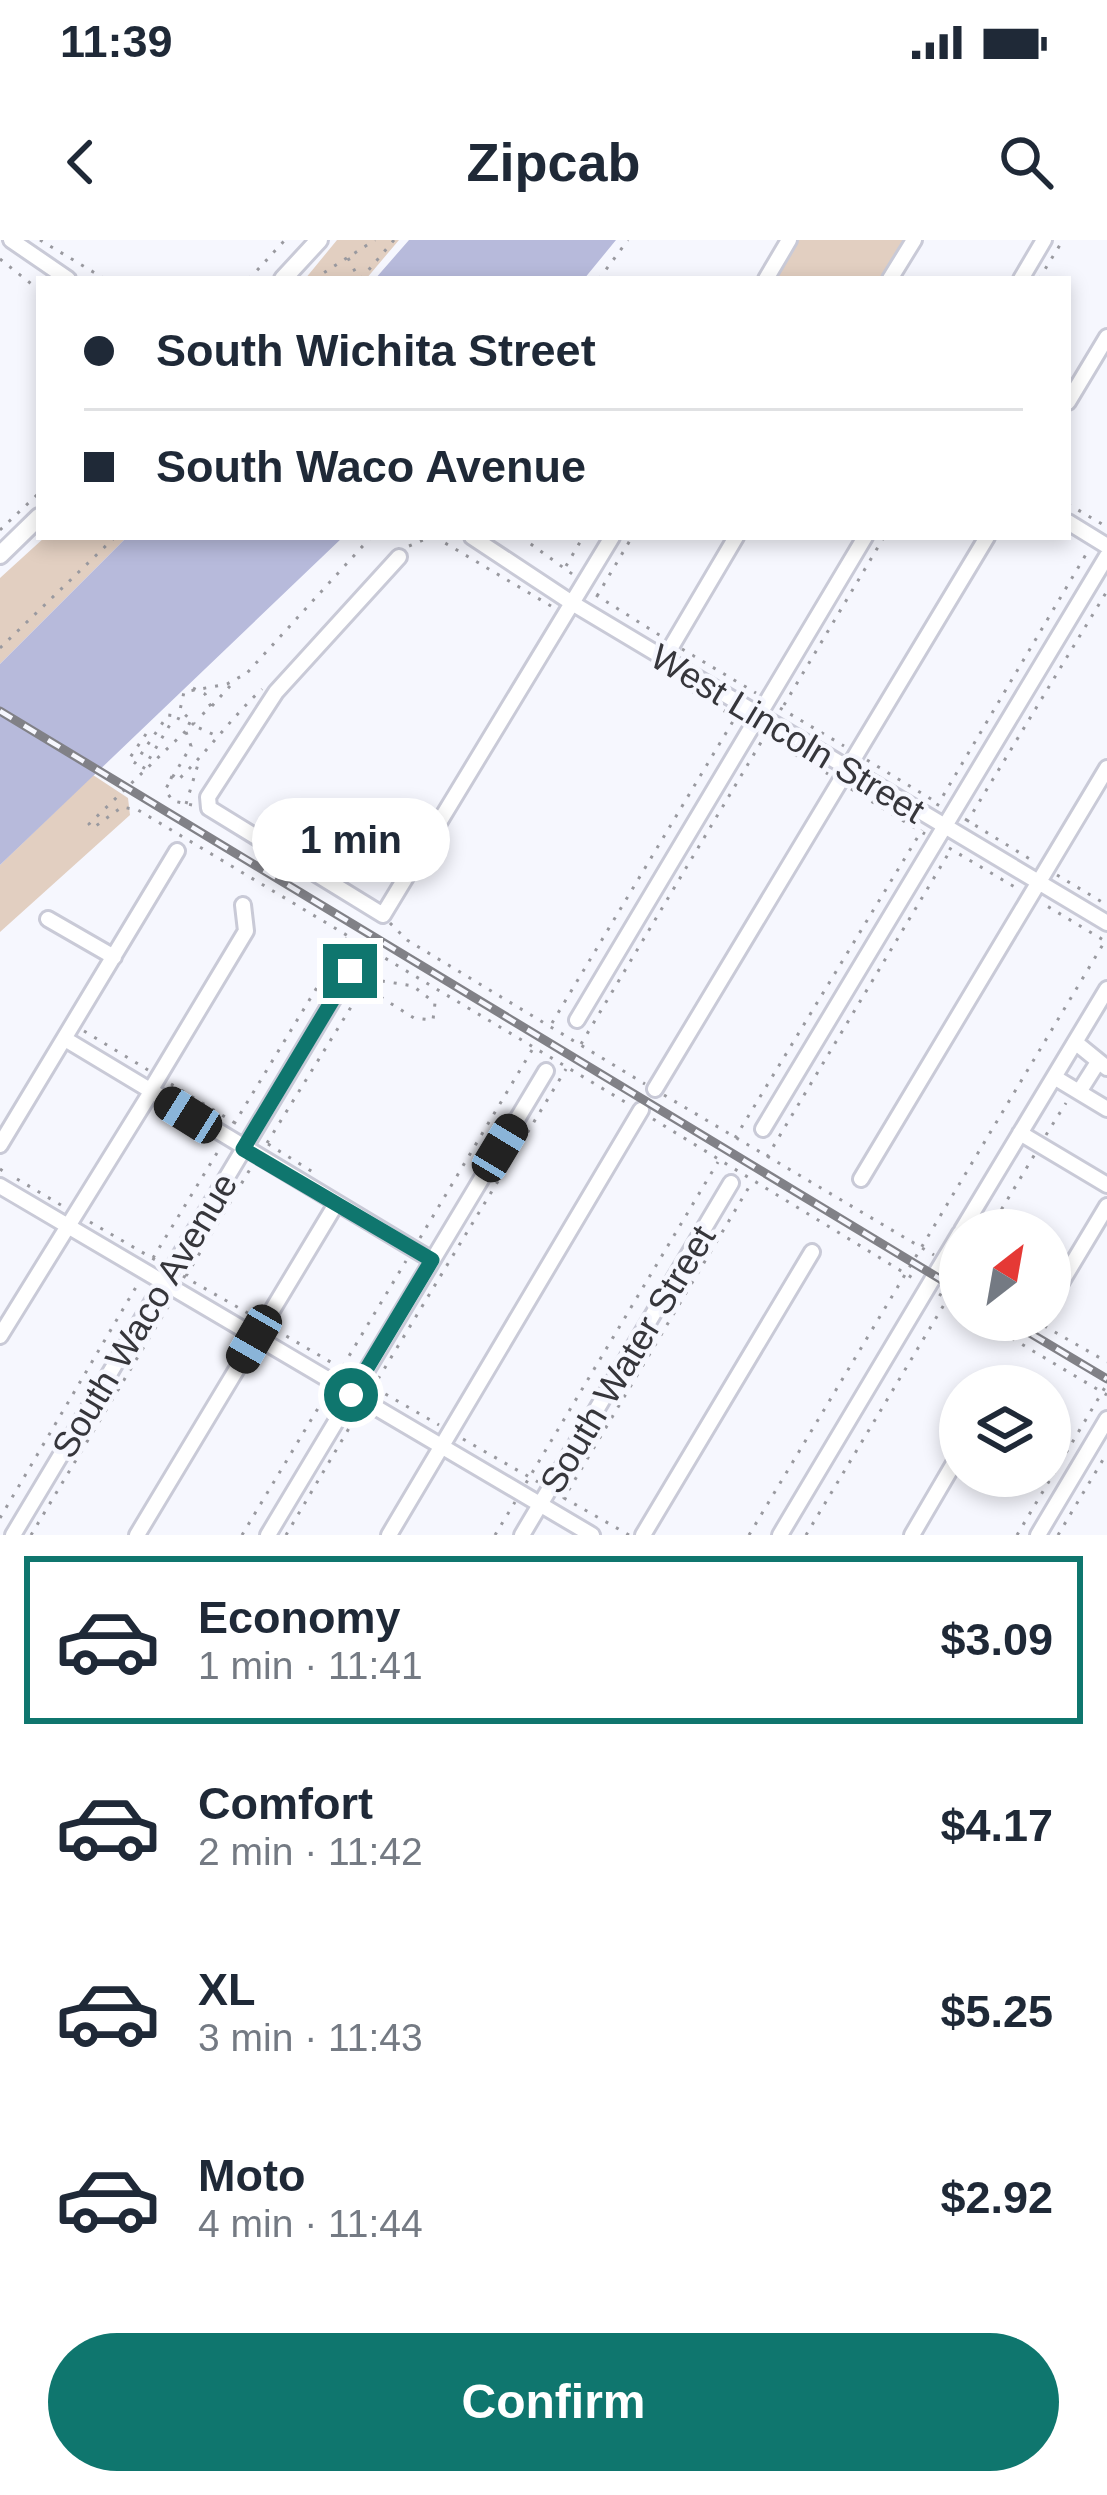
<!DOCTYPE html>
<meta charset="utf-8">
<style>
:root{--surface:#fff;--page:#f6f6f7;--text:#1f2937;--muted:#747a83;--line:#e0e1e3;--accent:#0f766e}
body{margin:0;font-family:Helvetica,sans-serif;background:var(--page);color:var(--text);height:100vh;display:flex;flex-direction:column;font-size:45px;white-space:nowrap}
*{box-sizing:border-box;margin:0}
p{font-size:39px;color:var(--muted)}
.icon{flex:none;width:66px;height:66px;fill:none;stroke:currentColor;stroke-width:2;stroke-linecap:round;stroke-linejoin:round}
.map{position:relative;height:1295px;overflow:hidden}
.drawer{display:flex;flex-direction:column;background:var(--surface);flex:1}
.drawer>*{flex:none}
.hud{position:absolute;left:36px;top:36px;width:1035px;height:264px;border-radius:0px;box-shadow:0 6px 18px #0003;display:grid;align-content:center;height:264px;padding:0 48px;background:var(--surface)}
.needle{width:78px;rotate:31deg}
.controls{position:absolute;left:939px;top:969px;display:grid;gap:24px}
.controls a{display:grid;place-items:center;width:132px;height:132px;border-radius:50%;background:var(--surface);box-shadow:0 6px 18px #0003;font-size:60px}
.end{position:absolute;width:54px;height:54px;margin:-27px;border:15px solid #0f766e;background:#fff;box-shadow:0 0 0 6px #fff}
.from{border-radius:50%}
.bubble{position:absolute;height:84px;border-radius:42px;background:var(--surface);box-shadow:0 6px 18px #0003;font-size:39px;font-weight:700;line-height:84px;text-align:center}
.car{position:absolute;width:36px;height:72px;margin:-36px -18px;border-radius:15px;box-shadow:0 0 9px 3px #0007;background:linear-gradient(#222 24%,#8ab4d8 0 40%,#222 0 76%,#8ab4d8 0 86%,#222 0)}
.hud b{display:flex;align-items:center;gap:42px;height:114px;font-size:45px}
.hud b+b{border-top:3px solid var(--line)}
.hud i{width:30px;height:30px;background:var(--text)}
ul{padding:21px 0 0;list-style:none}
li{display:flex;align-items:center;gap:36px;height:168px;margin:0 24px 18px;padding:0 24px;border:6px solid transparent;border-radius:0px}
li div{flex:1}
li b{display:block;font-size:45px}
li em{font-style:normal;font-weight:700}
li.active{border-color:var(--accent)}
li>.icon{width:108px;height:108px;stroke-width:1.5}
.button{display:flex;gap:24px;margin-top:auto;padding:24px 48px}
.button a{flex:1;height:138px;border-radius:72px;background:var(--accent);color:#fff;font-size:48px;font-weight:700;line-height:138px;text-align:center}
.status{display:flex;justify-content:space-between;align-items:center;height:84px;padding:0 60px;background:var(--surface);direction:ltr}
.status svg{height:33px;fill:currentColor}
header{display:flex;justify-content:space-between;align-items:center;height:156px;padding:0 48px;background:var(--surface);font-size:54px;font-weight:700}
.map>svg:first-child{display:block}
.green{fill:#e2cfc1}
.water{fill:#b7badb}
.lines{fill:none;stroke-linecap:round;stroke-linejoin:round}
.minor-casing{stroke:#c9cad7;stroke-width:20}
.major-casing{stroke:#c9cad7;stroke-width:22}
.path{stroke:#99999f;stroke-width:3;stroke-dasharray:3 9;stroke-linecap:butt}
.minor{stroke:#fff;stroke-width:14}
.major{stroke:#fff;stroke-width:16}
.rail-casing{stroke:#818187;stroke-width:9}
.rail{stroke:#f6f7fe;stroke-width:4.5;stroke-dasharray:14;stroke-linecap:butt}
.route{stroke:#0f766e;stroke-width:15}
.labels{text-anchor:middle;stroke-width:9;stroke-linejoin:round;paint-order:stroke}
.street-label{font-size:36px;fill:#36363b;stroke:#f6f7fe}
</style>
<div class="status"><b>11:39</b><svg viewBox="0 0 49 12"><path d="M0 12V9h3v3zM5 12V6h3v6zM10 12V3h3v9zM15 12V0h3v12zM26 1h20v11H26zM47 4h2v5h-2z"/></svg></div>
<header><svg class="icon" aria-label="back" viewBox="0 0 24 24"><path d="M15 5l-7 7 7 7"/></svg>Zipcab<svg class="icon" aria-label="search" viewBox="0 0 24 24"><circle cx="10" cy="10" r="6"/><path d="M15 15l6 6"/></svg></header>
<div class="map">
<svg width="1107" height="1295" viewBox="0 0 1107 1295">
<rect width="100%" height="100%" fill="#f6f7fe"/>
<path class="green" d="M 337,0 L 399,0 L 366,39 L 305,39 Z
M 799,0 L 910,0 L 886,39 L 775,39 Z
M 45,297 L 127,297 L 0,424 L 0,338 Z
M 93,535 L 128,558 L 130,575 L 0,692 L 0,625 Z"/>
<path class="water" d="M 409,0 L 616,0 L 584,39 L 375,39 Z
M 127,297 L 343,297 L 0,625 L 0,424 Z"/>
<g class="lines">
<g class="minor-casing">
<path id="minor" d="M 11,0 L 68,39
M 766,39 L 789,0
M 890,39 L 914,0
M 1021,39 L 1044,0
M 1068,162 L 1107,97
M 1068,282 L 1107,306
M 472,297 L 572,363 L 1107,683
M 399,317 L 276,452 L 208,557 L 209,568 L 383,675 L 612,297
M 664,419 L 736,297
M 48,679 L 114,717
M 577,780 L 865,297
M 65,799 L 432,1020
M 1075,802 L 1107,828
M 1054,837 L 1107,869
M 655,849 L 987,297
M 150,851 L 246,691 L 243,665
M 1079,852 L 1098,822
M 763,889 L 1107,316
M 1020,893 L 1107,945
M 0,905 L 177,611
M 861,939 L 1107,528
M 0,946 L 592,1295
M 962,990 L 1107,749
M 1050,1061 L 1107,966
M 0,1096 L 151,852
M 13,1295 L 350,731
M 137,1295 L 336,964
M 268,1295 L 546,831
M 389,1295 L 641,870
M 522,1295 L 731,943
M 643,1295 L 812,1012
M 780,1295 L 960,993
M 912,1295 L 960,1213
M 1038,1295 L 1107,1179"/>
</g>
<g class="major-casing">
<path id="major" d="M 283,39 L 319,0
M 0,315 L 39,277"/>
</g>
<path class="path" d="M 40,0 L 105,39
M 348,18 L 359,39
M 0,19 L 39,50
M 249,39 L 285,0
M 314,39 L 375,0
M 361,39 L 394,0
M 599,39 L 628,0
M 1039,39 L 1063,0
M 1068,264 L 1107,287
M 0,290 L 39,253
M 371,297 L 247,433 L 227,444 L 184,452 L 180,470 L 194,483 L 89,584 L 93,588 L 122,567 L 138,570 L 630,865
M 435,297 L 551,366
M 521,297 L 575,336
M 409,306 L 430,297
M 566,326 L 583,297
M 596,355 L 664,398
M 597,356 L 632,297
M 0,408 L 115,297
M 682,409 L 756,453
M 193,448 L 205,454 L 211,467 L 196,480
M 693,452 L 741,481
M 784,465 L 884,297
M 212,466 L 230,446
M 780,468 L 844,506
M 177,478 L 217,496
M 186,492 L 191,506 L 165,550 L 173,561 L 197,566
M 146,494 L 129,519 L 135,523 L 168,475 L 176,476
M 764,496 L 828,534
M 867,520 L 936,562
M 143,529 L 174,478
M 170,537 L 178,540 C 208,511 231,478 262,449
M 851,549 L 925,594
M 186,564 L 199,521
M 937,566 L 1088,311
M 965,579 L 1033,621
M 967,582 L 1107,351
M 949,608 L 1018,649
M 1057,635 L 1107,665
M 390,683 L 407,700 L 645,844
M 370,739 L 413,746 L 435,763 L 433,780 L 414,778 L 379,756 L 381,741
M 552,783 L 735,478
M 84,791 L 148,830
M 581,804 L 763,499
M 171,844 L 235,883
M 664,855 L 934,1015
M 653,879 L 916,1040
M 234,884 L 347,698
M 1046,895 L 1066,863
M 735,898 L 922,590
M 267,903 L 382,717
M 268,904 L 316,934
M 767,917 L 950,611
M 0,929 L 9,935
M 17,939 L 66,968
M 90,982 L 159,1022
M 989,990 L 1035,914
M 420,998 L 532,810
M 153,1018 L 220,908
M 183,1036 L 253,1076
M 186,1036 L 252,926
M 939,1054 L 960,1067
M 981,1080 L 1107,1155
M 1034,1080 L 1107,1122
M 276,1090 L 351,1134
M 343,1126 L 406,1021
M 375,1148 L 439,1185
M 372,1149 L 566,829
M 463,1199 L 538,1242
M 526,1243 L 718,922
M 0,1278 L 139,1042
M 31,1295 L 172,1060
M 242,1295 L 326,1155
M 286,1295 L 358,1173
M 495,1295 L 515,1262
M 629,1295 L 564,1258 L 752,942
M 749,1295 L 1105,701 L 1042,663
M 806,1295 L 960,1038
M 1017,1295 L 1107,1144
M 1058,1295 L 1107,1213"/>
<use href="#minor" class="minor"/>
<use href="#major" class="major"/>
<g class="rail-casing">
<path id="rail" d="M 0,471 L 960,1051
M 1008,1080 L 1107,1139"/>
</g>
<use href="#rail" class="rail"/>
</g>
<g class="lines">
<path class="route" d="M 350,731 L 243,909 L 432,1020 L 351,1155"/>
</g>
<g class="labels">
<g class="street-label">
<text transform="translate(788 493) rotate(31)" y="13">West Lincoln Street</text>
<text transform="translate(144 1075) rotate(-59)" y="13">South Waco Avenue</text>
<text transform="translate(627 1119) rotate(-59)" y="13">South Water Street</text>
</g>
</g>
</svg>
<div class="controls">
<a><svg class="needle" viewBox="-14 -14 28 28"><path d="M0-13l5 13h-10z" fill="#e53935"/><path d="M0 13l5-13h-10z" fill="#747a83"/></svg></a>
<a><svg class="icon" aria-label="layers" viewBox="0 0 24 24"><path d="M12 4l9 5-9 5-9-5zM3 14l9 5 9-5"/></svg></a>
</div>
<i class="end from" style="left:351px;top:1155px"></i>
<i class="end" style="left:350px;top:731px"></i>
<div class="bubble" style="left:252px;top:558px;width:198px">1 min</div>
<i class="car" style="left:188px;top:875px;rotate:302deg"></i>
<i class="car" style="left:500px;top:908px;rotate:31deg"></i>
<i class="car" style="left:254px;top:1099px;rotate:210deg"></i>
<div class="hud">
<b><i class="from"></i>South Wichita Street</b>
<b><i></i>South Waco Avenue</b>
</div>
</div>
<section class="drawer">
<ul>
<li class="active"><svg class="icon" aria-label="car" viewBox="0 0 24 24"><path d="M5 17H2v-5l4-1 3-4h7l3 4 3 1v5h-3M9 17h6M6 11h13"/><circle cx="7" cy="17" r="2"/><circle cx="17" cy="17" r="2"/></svg><div><b>Economy</b><p>1 min · 11:41</p></div><em>$3.09</em></li>
<li><svg class="icon" aria-label="car" viewBox="0 0 24 24"><path d="M5 17H2v-5l4-1 3-4h7l3 4 3 1v5h-3M9 17h6M6 11h13"/><circle cx="7" cy="17" r="2"/><circle cx="17" cy="17" r="2"/></svg><div><b>Comfort</b><p>2 min · 11:42</p></div><em>$4.17</em></li>
<li><svg class="icon" aria-label="car" viewBox="0 0 24 24"><path d="M5 17H2v-5l4-1 3-4h7l3 4 3 1v5h-3M9 17h6M6 11h13"/><circle cx="7" cy="17" r="2"/><circle cx="17" cy="17" r="2"/></svg><div><b>XL</b><p>3 min · 11:43</p></div><em>$5.25</em></li>
<li><svg class="icon" aria-label="car" viewBox="0 0 24 24"><path d="M5 17H2v-5l4-1 3-4h7l3 4 3 1v5h-3M9 17h6M6 11h13"/><circle cx="7" cy="17" r="2"/><circle cx="17" cy="17" r="2"/></svg><div><b>Moto</b><p>4 min · 11:44</p></div><em>$2.92</em></li>
</ul>
<div class="button"><a>Confirm</a></div>
</section>
